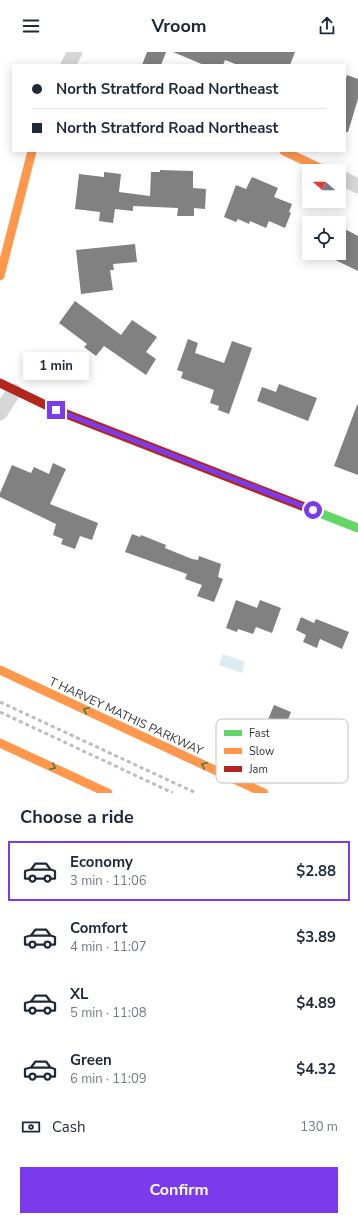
<!DOCTYPE html>
<meta charset="utf-8">
<style>
:root{--surface:#fff;--page:#f2f2f3;--text:#1f2937;--muted:#747a83;--line:#e0e1e3;--accent:#7c3aed}
body{margin:0;font-family:"Nunito Sans",sans-serif;background:var(--page);color:var(--text);height:100vh;display:flex;flex-direction:column;font-size:15px;white-space:nowrap}
*{box-sizing:border-box;margin:0}
p{font-size:13px;color:var(--muted)}
.icon{flex:none;width:22px;height:22px;fill:none;stroke:currentColor;stroke-width:2;stroke-linecap:round;stroke-linejoin:round}
.map{position:relative;height:741px;overflow:hidden}
.sheet{display:flex;flex-direction:column;background:var(--surface);flex:1}
.sheet>*{flex:none}
.banner{position:absolute;left:12px;top:12px;width:334px;height:88px;border-radius:0px;box-shadow:0 2px 10px #0003;display:grid;align-content:center;height:88px;padding:0 20px;background:var(--surface)}
.needle{width:26px;rotate:291deg}
.controls{position:absolute;left:302px;top:112px;display:grid;gap:8px}
.controls a{display:grid;place-items:center;width:44px;height:44px;border-radius:0px;background:var(--surface);box-shadow:0 2px 10px #0003;font-size:20px}
.end{position:absolute;width:18px;height:18px;margin:-9px;border:5px solid #7c3aed;background:#fff;box-shadow:0 0 0 2px #fff}
.from{border-radius:50%}
.bubble{position:absolute;height:28px;border-radius:0px;background:var(--surface);box-shadow:0 2px 10px #0003;font-size:13px;font-weight:700;line-height:28px;text-align:center}
.banner b{display:flex;align-items:center;gap:14px;height:38px;font-size:15px}
.banner b+b{border-top:1px solid var(--line)}
.banner i{width:10px;height:10px;background:var(--text)}
ul{padding:0;list-style:none}
li{display:flex;align-items:center;gap:12px;height:60px;margin:0 8px 6px;padding:0 12px;border:2px solid transparent;border-radius:0px}
li div{flex:1}
li b{display:block;font-size:15px}
li em{font-style:normal;font-weight:700}
li.on{border-color:var(--accent)}
li>.icon{width:36px;height:36px;stroke-width:1.5}
h2{padding:0 20px;font-size:18px;line-height:48px}
.pay{display:flex;align-items:center;gap:10px;height:44px;padding:0 20px;font-size:15px}
.pay p{margin-inline-start:auto}
.action{display:flex;gap:8px;margin-top:auto;padding:8px 20px}
.action a{flex:1;height:46px;border-radius:0px;background:var(--accent);color:#fff;font-size:16px;font-weight:700;line-height:46px;text-align:center}
header{display:flex;justify-content:space-between;align-items:center;height:52px;padding:0 20px;background:var(--surface);font-size:18px;font-weight:700}
.map>svg:first-child{display:block}
.water{fill:#ddebf3}
.building{fill:#818181}
.lines{fill:none;stroke-linecap:round;stroke-linejoin:round}
.street{stroke:#d7d7d7;stroke-width:15}
.fast{stroke:#63d668;stroke-width:9}
.slow{stroke:#ff974d;stroke-width:9}
.jam{stroke:#b3261e;stroke-width:9}
.rail{stroke:#bebebe;stroke-width:3;stroke-dasharray:4 3;stroke-linecap:butt}
.oneway{stroke:#497c4b}
.route{stroke:#7c3aed;stroke-width:5}
.labels{text-anchor:middle;stroke-width:4;stroke-linejoin:round;paint-order:stroke}
.street-label{font-size:12px;fill:#333;stroke:#fff}
.key{fill:#fff;stroke:#c2c2c2;stroke-width:1}
.key-label{font-size:11px;fill:#333}
</style>
<header><svg class="icon" aria-label="menu" viewBox="0 0 24 24"><path d="M4 6h16M4 12h16M4 18h16"/></svg>Vroom<svg class="icon" aria-label="share" viewBox="0 0 24 24"><path d="M12 15V3M7 8l5-5 5 5M5 13v7h14v-7"/></svg></header>
<div class="map">
<svg width="358" height="741" viewBox="0 0 358 741">
<rect width="100%" height="100%" fill="#fff"/>
<path class="water" d="M 223,602 L 245,610 L 242,621 L 219,613 Z"/>
<path class="building" d="M 147,0 L 166,0 L 161,13 L 142,13 Z
M 173,0 L 295,0 L 290,13 L 238,13 L 225,8 L 223,13 L 204,13 Z
M 347,23 L 358,27 L 358,47 L 348,80 L 345,80 L 345,29 Z
M 160,118 L 193,119 L 193,136 L 206,137 L 205,157 L 194,156 L 194,164 L 177,164 L 178,156 L 133,154 L 133,159 L 115,157 L 113,171 L 99,169 L 100,160 L 75,157 L 79,122 L 104,125 L 104,120 L 121,122 L 119,140 L 150,144 L 151,120 L 160,120 Z
M 252,125 L 278,136 L 274,145 L 292,152 L 289,160 L 291,161 L 285,176 L 269,169 L 266,176 L 250,169 L 249,172 L 238,167 L 236,170 L 224,165 L 236,133 L 246,137 Z
M 339,174 L 358,184 L 358,219 L 321,201 L 339,201 Z
M 135,192 L 137,210 L 113,212 L 114,218 L 110,218 L 113,238 L 81,242 L 76,198 Z
M 75,249 L 121,283 L 132,268 L 157,285 L 146,300 L 156,307 L 146,323 L 104,294 L 96,304 L 84,295 L 87,292 L 59,271 Z
M 188,287 L 198,291 L 195,301 L 224,311 L 232,289 L 252,296 L 229,362 L 218,358 L 219,354 L 210,351 L 214,338 L 181,326 L 183,320 L 177,318 Z
M 279,332 L 317,346 L 308,369 L 257,349 L 262,335 L 276,340 Z
M 357,353 L 358,353 L 358,423 L 334,414 Z
M 53,411 L 66,417 L 50,452 L 98,471 L 92,488 L 80,484 L 75,497 L 61,492 L 63,487 L 53,483 L 56,472 L 0,445 L 0,441 L 12,413 L 31,421 L 34,415 L 49,422 Z
M 132,482 L 140,485 L 141,483 L 166,493 L 165,496 L 192,507 L 198,508 L 199,504 L 221,512 L 218,525 L 223,527 L 214,550 L 197,544 L 202,533 L 185,527 L 187,522 L 125,500 Z
M 236,548 L 257,556 L 260,548 L 281,556 L 272,581 L 256,575 L 253,582 L 238,577 L 237,580 L 226,576 Z
M 301,565 L 314,571 L 316,567 L 349,580 L 342,597 L 320,587 L 317,596 L 303,590 L 306,583 L 296,578 Z
M 274,653 L 291,660 L 284,678 L 267,670 Z"/>
<g class="lines">
<path class="street" d="M 68,13 L 75,0
M 339,125 L 358,134
M 0,361 L 14,339"/>
<path class="fast" d="M 307,456 L 358,476"/>
<path class="slow" d="M 284,99 L 326,119
M 0,224 L 32,99
M 0,618 L 264,741
M 0,691 L 108,741"/>
<path class="jam" d="M 0,331 L 56,358 L 307,456"/>
<path class="rail" d="M 0,650 L 196,741
M 0,660 L 173,741"/>
</g>
<defs><path id="oneway-chevron" d="M-2-3.5L2.5 0L-2 3.5" fill="none" stroke-width="1.6" stroke-linecap="round" stroke-linejoin="round"/></defs>
<g class="oneway">
<use href="#oneway-chevron" transform="translate(86 658) rotate(-155)"/>
<use href="#oneway-chevron" transform="translate(204 713) rotate(-155)"/>
<use href="#oneway-chevron" transform="translate(53 715) rotate(25)"/>
</g>
<g class="lines">
<path class="route" d="M 56,358 L 313,458"/>
</g>
<g class="labels">
<g class="street-label">
<text transform="translate(126 664) rotate(25)" y="4">T HARVEY MATHIS PARKWAY</text>
</g>
</g>
<rect x="216" y="667" width="132" height="64" rx="6" class="key"/>
<rect x="224" y="678" width="18" height="6" fill="#63d668"/>
<rect x="224" y="696" width="18" height="6" fill="#ff974d"/>
<rect x="224" y="714" width="18" height="6" fill="#b3261e"/>
<g class="key-label">
<text x="249" y="685">Fast</text>
<text x="249" y="703">Slow</text>
<text x="249" y="721">Jam</text>
</g>
</svg>
<div class="controls">
<a><svg class="needle" viewBox="-14 -14 28 28"><path d="M0-13l5 13h-10z" fill="#e53935"/><path d="M0 13l5-13h-10z" fill="#747a83"/></svg></a>
<a><svg class="icon" aria-label="locate" viewBox="0 0 24 24"><circle cx="12" cy="12" r="6"/><path d="M12 2v4M12 18v4M2 12h4M18 12h4"/></svg></a>
</div>
<i class="end from" style="left:313px;top:458px"></i>
<i class="end" style="left:56px;top:358px"></i>
<div class="bubble" style="left:23px;top:300px;width:66px">1 min</div>
<div class="banner">
<b><i class="from"></i>North Stratford Road Northeast</b>
<b><i></i>North Stratford Road Northeast</b>
</div>
</div>
<section class="sheet">
<h2>Choose a ride</h2>
<ul>
<li class="on"><svg class="icon" aria-label="car" viewBox="0 0 24 24"><path d="M5 17H2v-5l4-1 3-4h7l3 4 3 1v5h-3M9 17h6M6 11h13"/><circle cx="7" cy="17" r="2"/><circle cx="17" cy="17" r="2"/></svg><div><b>Economy</b><p>3 min · 11:06</p></div><em>$2.88</em></li>
<li><svg class="icon" aria-label="car" viewBox="0 0 24 24"><path d="M5 17H2v-5l4-1 3-4h7l3 4 3 1v5h-3M9 17h6M6 11h13"/><circle cx="7" cy="17" r="2"/><circle cx="17" cy="17" r="2"/></svg><div><b>Comfort</b><p>4 min · 11:07</p></div><em>$3.89</em></li>
<li><svg class="icon" aria-label="car" viewBox="0 0 24 24"><path d="M5 17H2v-5l4-1 3-4h7l3 4 3 1v5h-3M9 17h6M6 11h13"/><circle cx="7" cy="17" r="2"/><circle cx="17" cy="17" r="2"/></svg><div><b>XL</b><p>5 min · 11:08</p></div><em>$4.89</em></li>
<li><svg class="icon" aria-label="car" viewBox="0 0 24 24"><path d="M5 17H2v-5l4-1 3-4h7l3 4 3 1v5h-3M9 17h6M6 11h13"/><circle cx="7" cy="17" r="2"/><circle cx="17" cy="17" r="2"/></svg><div><b>Green</b><p>6 min · 11:09</p></div><em>$4.32</em></li>
</ul>
<div class="pay"><svg class="icon" aria-label="cash" viewBox="0 0 24 24"><path d="M3 7h18v10H3z"/><circle cx="12" cy="12" r="2"/></svg>Cash<p>130 m</p></div>
<div class="action"><a>Confirm</a></div>
</section>
